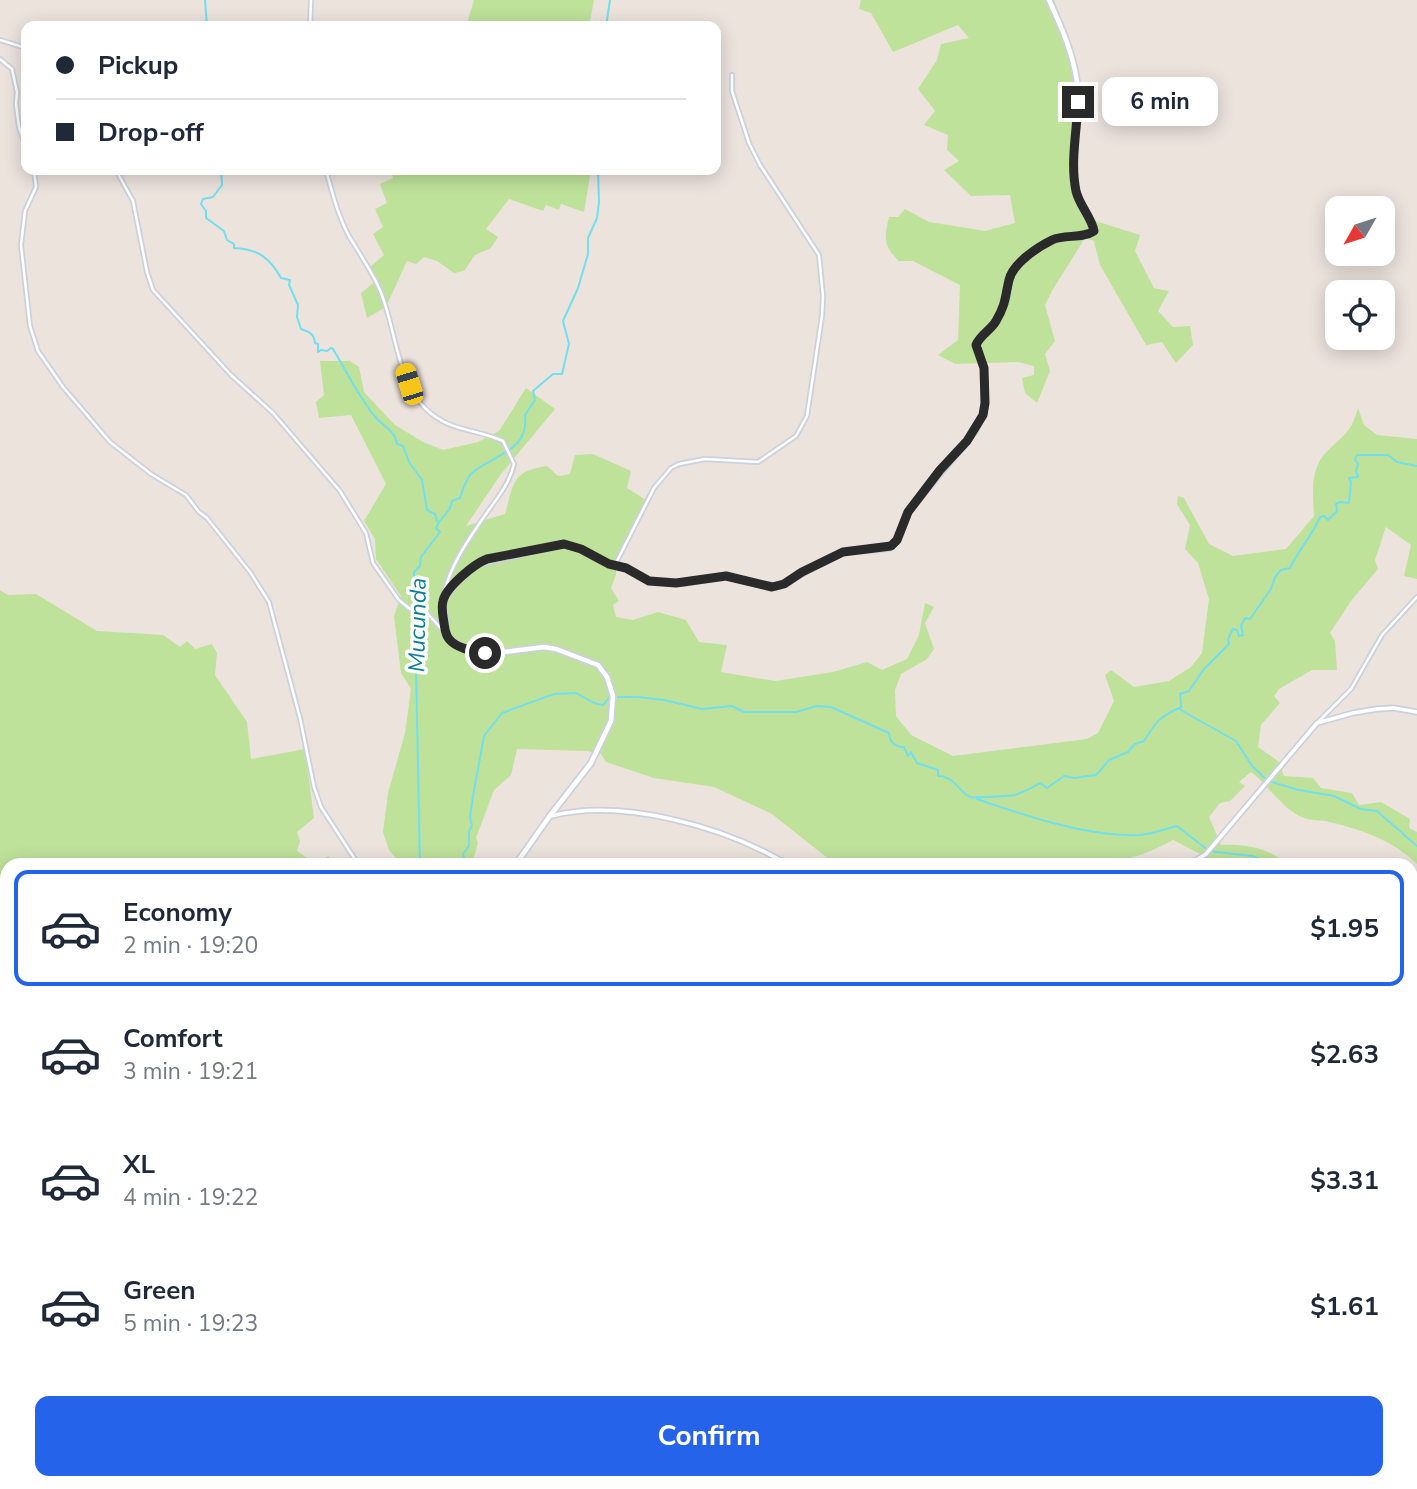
<!DOCTYPE html>
<meta charset="utf-8">
<style>
:root{--surface:#fff;--page:#f6f6f7;--text:#1f2937;--muted:#747a83;--line:#e0e1e3;--accent:#2563eb}
body{margin:0;font-family:"Nunito Sans",sans-serif;background:var(--page);color:var(--text);height:100vh;display:flex;flex-direction:column;font-size:26px;white-space:nowrap}
*{box-sizing:border-box;margin:0}
p{font-size:23px;color:var(--muted)}
.icon{flex:none;width:38px;height:38px;fill:none;stroke:currentColor;stroke-width:2;stroke-linecap:round;stroke-linejoin:round}
.map{position:relative;flex:1;overflow:hidden}
.details{position:absolute;left:0px;top:858px;width:1418px;height:632px;display:flex;flex-direction:column;background:var(--surface);border-radius:21px 21px 0 0;box-shadow:0 4px 18px #0003}
.details>*{flex:none}
.guide{position:absolute;left:21px;top:21px;width:700px;height:154px;border-radius:14px;box-shadow:0 4px 18px #0003;display:grid;align-content:center;height:154px;padding:0 35px;background:var(--surface)}
.needle{width:46px;rotate:231deg}
.tools{position:absolute;left:1325px;top:196px;display:grid;gap:14px}
.tools a{display:grid;place-items:center;width:70px;height:70px;border-radius:14px;background:var(--surface);box-shadow:0 4px 18px #0003;font-size:35px}
.end{position:absolute;width:32px;height:32px;margin:-16px;border:9px solid #2a2a2a;background:#fff;box-shadow:0 0 0 4px #fff}
.from{border-radius:50%}
.bubble{position:absolute;height:49px;border-radius:14px;background:var(--surface);box-shadow:0 4px 18px #0003;font-size:23px;font-weight:700;line-height:49px;text-align:center}
.car{position:absolute;width:21px;height:42px;margin:-21px -10px;border-radius:9px;box-shadow:0 0 5px 2px #0007;background:linear-gradient(#f5c518 24%,#345 0 40%,#f5c518 0 76%,#345 0 86%,#f5c518 0)}
.guide b{display:flex;align-items:center;gap:24px;height:66px;font-size:26px}
.guide b+b{border-top:2px solid var(--line)}
.guide i{width:18px;height:18px;background:var(--text)}
ul{padding:12px 0 0;list-style:none}
li{display:flex;align-items:center;gap:21px;height:116px;margin:0 14px 10px;padding:0 21px;border:4px solid transparent;border-radius:14px}
li div{flex:1}
li b{display:block;font-size:26px}
li em{font-style:normal;font-weight:700}
li.selected{border-color:var(--accent)}
li>.icon{width:63px;height:63px;stroke-width:1.5}
.cta{display:flex;gap:14px;margin-top:auto;padding:14px 35px}
.cta a{flex:1;height:80px;border-radius:14px;background:var(--accent);color:#fff;font-size:28px;font-weight:700;line-height:80px;text-align:center}
.map>svg:first-child{display:block}
.green{fill:#bee29a}
.lines{fill:none;stroke-linecap:round;stroke-linejoin:round}
.stream{stroke:#71dfed;stroke-width:2}
.minor-casing{stroke:#cbd1dc;stroke-width:6}
.tertiary-casing{stroke:#cbd1dc;stroke-width:7}
.secondary-casing{stroke:#cbd1dc;stroke-width:8}
.minor{stroke:#fff;stroke-width:2.5}
.tertiary{stroke:#fff;stroke-width:3.5}
.secondary{stroke:#fff;stroke-width:4.5}
.route{stroke:#2a2a2a;stroke-width:9}
.labels{text-anchor:middle;stroke-width:7;stroke-linejoin:round;paint-order:stroke}
.water-label{font-size:23px;font-style:italic;fill:#0f7f99;stroke:#fff}
</style>
<div class="map">
<svg width="1417" height="1489" viewBox="0 0 1417 1489">
<rect width="100%" height="100%" fill="#ece3dd"/>
<path class="green" d="M 474,0 L 594,0 L 589,26 L 466,26 Z
M 861,0 L 1054,0 L 1063,25 L 1075,89 L 1071,149 L 1076,182 L 1086,218 L 1140,235 L 1135,251 L 1154,288 L 1169,291 L 1158,311 L 1173,327 L 1190,326 L 1193,345 L 1176,363 L 1162,342 L 1146,345 L 1100,265 L 1094,241 L 1085,238 L 1052,291 L 1045,305 L 1055,341 L 1045,354 L 1050,371 L 1037,403 L 1025,393 L 1022,378 L 1034,375 L 1034,366 L 1018,362 L 955,364 L 938,355 L 958,340 L 960,285 L 913,261 L 899,261 C 883,245 884,239 889,217 L 898,217 L 905,209 L 929,222 L 985,231 L 1015,223 L 1010,195 L 971,196 L 944,170 L 959,161 L 947,150 L 948,135 L 924,125 L 935,111 L 918,89 L 937,60 L 941,44 L 969,38 L 958,25 L 893,52 L 871,13 L 859,9 Z
M 391,170 L 591,170 L 584,212 L 561,204 L 559,210 L 546,205 L 543,211 L 509,199 L 486,229 L 498,237 L 491,248 L 475,255 L 464,271 L 454,273 L 437,261 L 424,257 L 416,264 L 407,261 L 386,307 L 367,318 L 361,293 L 376,281 L 369,268 L 384,255 L 373,234 L 383,227 L 375,209 L 387,203 L 380,184 L 393,178 Z
M 320,361 L 350,361 L 359,367 L 364,392 L 395,425 L 423,442 L 443,450 L 478,442 L 499,431 L 526,388 L 555,409 L 501,474 L 466,526 L 505,514 C 514,484 511,471 547,466 L 558,476 L 570,474 L 575,455 L 593,454 L 631,471 L 627,488 L 646,500 L 616,565 L 616,575 L 611,588 L 619,601 L 613,605 L 616,617 L 633,620 L 658,612 L 686,620 L 699,642 L 727,645 L 721,672 L 775,681 L 833,672 L 867,662 L 882,670 L 907,659 L 919,635 L 925,603 L 934,607 L 925,623 L 934,649 L 927,659 L 901,674 L 895,690 L 896,716 L 911,735 L 953,756 L 1087,739 L 1098,733 L 1114,701 L 1105,675 L 1111,670 L 1134,687 L 1169,681 L 1191,667 L 1202,653 L 1209,599 L 1198,563 L 1185,549 L 1190,525 L 1177,504 L 1178,496 L 1184,498 L 1209,544 L 1233,556 L 1286,549 L 1314,516 C 1313,496 1310,473 1323,456 C 1340,436 1350,437 1358,408 L 1364,425 L 1377,435 L 1417,439 L 1417,579 L 1404,576 L 1411,545 L 1386,527 L 1375,560 L 1378,569 L 1351,601 L 1330,633 L 1335,641 L 1337,670 L 1312,670 L 1279,689 L 1274,696 L 1280,703 L 1261,725 L 1258,747 L 1278,761 L 1284,776 L 1313,778 L 1321,788 L 1352,793 L 1359,805 L 1381,802 L 1410,819 L 1409,828 L 1417,832 L 1417,864 C 1391,839 1360,829 1325,821 C 1318,820 1310,820 1304,818 C 1282,810 1269,785 1251,772 L 1239,782 L 1245,786 L 1230,801 L 1220,803 L 1209,817 L 1221,845 C 1245,844 1269,848 1287,864 L 1220,864 L 1173,840 C 1131,862 1120,862 1073,858 L 1073,864 L 835,864 L 772,814 L 714,787 L 654,778 L 606,762 L 601,754 L 587,751 L 517,749 L 511,775 L 494,790 L 476,838 L 478,843 L 472,864 L 401,864 L 389,850 L 383,832 L 388,793 L 405,733 L 411,689 L 401,673 L 394,616 L 401,596 L 376,559 L 375,539 L 364,521 L 386,484 L 351,415 L 319,418 L 316,402 L 324,395 Z
M 0,590 L 8,595 L 36,594 L 97,631 L 163,635 L 180,647 L 187,641 L 195,649 L 212,644 L 217,653 L 215,675 L 247,722 L 251,759 L 305,749 L 314,818 L 297,832 L 300,841 L 297,851 L 315,863 L 329,856 L 333,864 L 7,864 L 7,930 L 0,930 Z
M 1417,1120 L 1417,1367 L 1411,1369 L 1410,1138 L 1413,1136 Z
M 0,1433 L 7,1440 L 7,1482 L 157,1482 L 170,1486 L 167,1489 L 0,1489 Z
M 229,1482 L 386,1482 L 393,1486 L 415,1482 L 421,1489 L 260,1489 Z
M 583,1482 L 635,1482 L 635,1489 L 587,1489 Z"/>
<g class="lines">
<path class="stream" d="M 205,0 L 207,26
M 606,26 L 610,0
M 221,170 L 222,185 L 213,197 L 203,199 L 201,204 L 206,211 L 206,218 L 224,231 L 227,240 L 234,244 L 234,248 C 258,249 270,258 281,278 L 290,280 L 289,285 L 298,305 L 297,317 L 301,329 C 310,332 314,334 315,343 L 318,344 L 318,352 L 321,350 L 327,351 L 331,348 L 333,349 C 347,372 359,398 377,419 C 385,427 395,431 397,444 L 403,446 L 409,462 L 422,480 L 427,510 L 435,514 L 437,521
M 1179,709 L 1236,741 L 1252,766 L 1268,781 L 1299,790 L 1334,796 L 1361,809 L 1377,811 L 1417,846
M 977,799 C 1027,816 1087,837 1140,835 C 1152,834 1165,829 1177,826 L 1209,851 L 1252,856 L 1275,864
M 420,864 L 414,572 L 420,566 L 421,557 L 440,532 L 436,528 C 440,516 450,515 452,501 L 460,498 C 463,490 466,478 472,473 C 494,454 529,452 525,415 L 535,400 L 533,391 L 553,374 L 562,374 L 569,344 L 563,321 L 578,288 L 588,254 L 588,238 L 597,218 L 599,202 L 598,170
M 466,864 L 463,854 L 469,846 L 469,831 L 472,826 L 470,817 L 473,796 L 484,736 L 502,713 L 554,694 L 576,693 L 594,703 L 603,705 L 610,697 L 638,697 L 664,700 L 702,709 L 732,706 L 744,712 L 796,712 L 817,706 L 831,707 L 889,733 C 890,742 895,747 904,747 L 908,756 L 911,752 L 917,763 L 938,770 L 938,776 C 954,776 958,791 970,797 C 973,798 1012,796 1015,795 C 1024,792 1032,788 1040,783 L 1047,788 L 1064,776 L 1074,778 L 1096,775 L 1109,760 L 1128,752 L 1135,744 L 1144,741 C 1157,720 1160,717 1181,707 L 1180,694 L 1189,691 L 1204,669 L 1229,644 L 1228,639 L 1233,629 L 1237,630 L 1239,636 L 1243,635 L 1241,626 L 1245,618 L 1250,619 L 1271,589 L 1275,577 L 1281,570 L 1290,568 C 1299,549 1312,536 1320,517 L 1324,516 L 1328,520 L 1337,511 L 1336,504 L 1340,502 L 1349,503 L 1351,482 L 1349,478 L 1358,477 L 1356,471 L 1358,464 L 1355,460 L 1357,455 L 1388,455 L 1397,462 L 1417,466
M 1410,1046 L 1417,1063
M 1410,1371 L 1417,1369
M 1410,1397 L 1417,1412
M 642,1482 L 645,1489
M 1288,1482 L 1295,1489
M 72,1489 L 79,1482"/>
<g class="minor-casing">
<path id="minor" d="M 310,26 L 311,0
M 0,40 L 26,48
M 0,59 L 12,69 L 17,92 L 16,104 L 19,127 L 26,148
M 34,170 L 36,187 L 25,211 L 21,245 L 30,326 L 38,351 L 63,387 L 110,442 L 151,474 L 186,495 L 199,512 L 207,518 L 250,572 L 269,602 L 300,718 L 314,787 L 321,807 L 358,864
M 116,170 L 133,201 L 147,272 L 153,290 L 231,375 L 273,413 L 340,491 L 366,533 L 373,563 L 399,600 L 410,609 L 427,613 L 446,634
M 326,170 C 332,192 338,216 349,236 C 359,253 371,270 379,288 C 395,322 396,380 425,408 C 449,432 474,428 503,441 L 514,464 C 510,482 499,496 488,511 C 470,537 449,566 443,598
M 615,565 L 654,488 L 671,468 L 679,464 L 705,459 L 758,462 L 796,436 L 807,416 L 822,316 L 823,296 L 819,255 L 760,165 L 749,143 L 732,91 L 732,75
M 1317,723 L 1351,689 L 1382,635 L 1417,597
M 0,988 L 7,989
M 1410,1217 L 1417,1217
M 0,1327 L 7,1330
M 776,1482 L 781,1489"/>
</g>
<g class="tertiary-casing">
<path id="tertiary" d="M 551,816 C 623,798 725,827 787,864
M 1190,864 L 1206,854 L 1317,723 L 1353,713 L 1377,709 L 1394,708 L 1417,712"/>
</g>
<g class="secondary-casing">
<path id="secondary" d="M 516,864 L 549,817 L 591,763 L 611,721 L 613,696 L 607,677 L 598,665 L 556,649 L 544,647 L 489,654 L 467,649 L 451,641 L 446,634 L 443,600 L 455,584 L 477,564 L 564,544 L 581,549 L 609,564 L 626,568 L 648,580 L 682,583 L 726,576 L 776,587 L 843,552 L 888,548 L 897,540 L 908,512 L 975,431 L 983,415 L 985,403 L 984,368 L 976,345 C 980,335 991,330 996,320 C 1001,313 1005,304 1007,295 C 1009,290 1008,284 1009,279 C 1014,263 1039,246 1054,240 C 1066,234 1086,240 1094,229 C 1088,216 1079,205 1076,190 C 1068,155 1082,118 1077,82 C 1073,53 1061,26 1049,0
M 0,1118 L 7,1119
M 480,1482 L 485,1487 L 521,1489
M 199,1489 L 207,1482"/>
</g>
<use href="#minor" class="minor"/>
<use href="#tertiary" class="tertiary"/>
<use href="#secondary" class="secondary"/>
</g>
<g class="lines">
<path class="route" d="M 485,653 C 474,651 457,649 449,639 C 445,634 445,629 444,623 C 443,617 441,608 443,601 C 446,587 474,564 487,559 L 564,544 L 581,549 L 609,564 L 626,568 L 649,581 L 676,583 L 726,576 L 772,587 L 784,584 L 802,572 L 843,552 L 891,546 L 897,540 L 908,512 L 940,470 L 967,441 L 983,415 L 985,403 L 984,368 L 976,345 C 980,335 991,330 996,321 C 1006,304 1005,297 1009,280 C 1013,263 1038,247 1052,240 C 1065,234 1082,239 1094,231 C 1092,218 1079,205 1076,191 C 1070,162 1077,131 1078,102"/>
</g>
<g class="labels">
<g class="water-label">
<text transform="translate(417 625) rotate(-89)" y="8">Mucunda</text>
</g>
</g>
</svg>
<div class="tools">
<a><svg class="needle" viewBox="-14 -14 28 28"><path d="M0-13l5 13h-10z" fill="#e53935"/><path d="M0 13l5-13h-10z" fill="#747a83"/></svg></a>
<a><svg class="icon" aria-label="locate" viewBox="0 0 24 24"><circle cx="12" cy="12" r="6"/><path d="M12 2v4M12 18v4M2 12h4M18 12h4"/></svg></a>
</div>
<i class="end from" style="left:485px;top:653px"></i>
<i class="end" style="left:1078px;top:102px"></i>
<div class="bubble" style="left:1102px;top:77px;width:116px">6 min</div>
<i class="car" style="left:409px;top:384px;rotate:343deg"></i>
<div class="guide">
<b><i class="from"></i>Pickup</b>
<b><i></i>Drop-off</b>
</div>
<section class="details">
<ul>
<li class="selected"><svg class="icon" aria-label="car" viewBox="0 0 24 24"><path d="M5 17H2v-5l4-1 3-4h7l3 4 3 1v5h-3M9 17h6M6 11h13"/><circle cx="7" cy="17" r="2"/><circle cx="17" cy="17" r="2"/></svg><div><b>Economy</b><p>2 min · 19:20</p></div><em>$1.95</em></li>
<li><svg class="icon" aria-label="car" viewBox="0 0 24 24"><path d="M5 17H2v-5l4-1 3-4h7l3 4 3 1v5h-3M9 17h6M6 11h13"/><circle cx="7" cy="17" r="2"/><circle cx="17" cy="17" r="2"/></svg><div><b>Comfort</b><p>3 min · 19:21</p></div><em>$2.63</em></li>
<li><svg class="icon" aria-label="car" viewBox="0 0 24 24"><path d="M5 17H2v-5l4-1 3-4h7l3 4 3 1v5h-3M9 17h6M6 11h13"/><circle cx="7" cy="17" r="2"/><circle cx="17" cy="17" r="2"/></svg><div><b>XL</b><p>4 min · 19:22</p></div><em>$3.31</em></li>
<li><svg class="icon" aria-label="car" viewBox="0 0 24 24"><path d="M5 17H2v-5l4-1 3-4h7l3 4 3 1v5h-3M9 17h6M6 11h13"/><circle cx="7" cy="17" r="2"/><circle cx="17" cy="17" r="2"/></svg><div><b>Green</b><p>5 min · 19:23</p></div><em>$1.61</em></li>
</ul>
<div class="cta"><a>Confirm</a></div>
</section>
</div>
